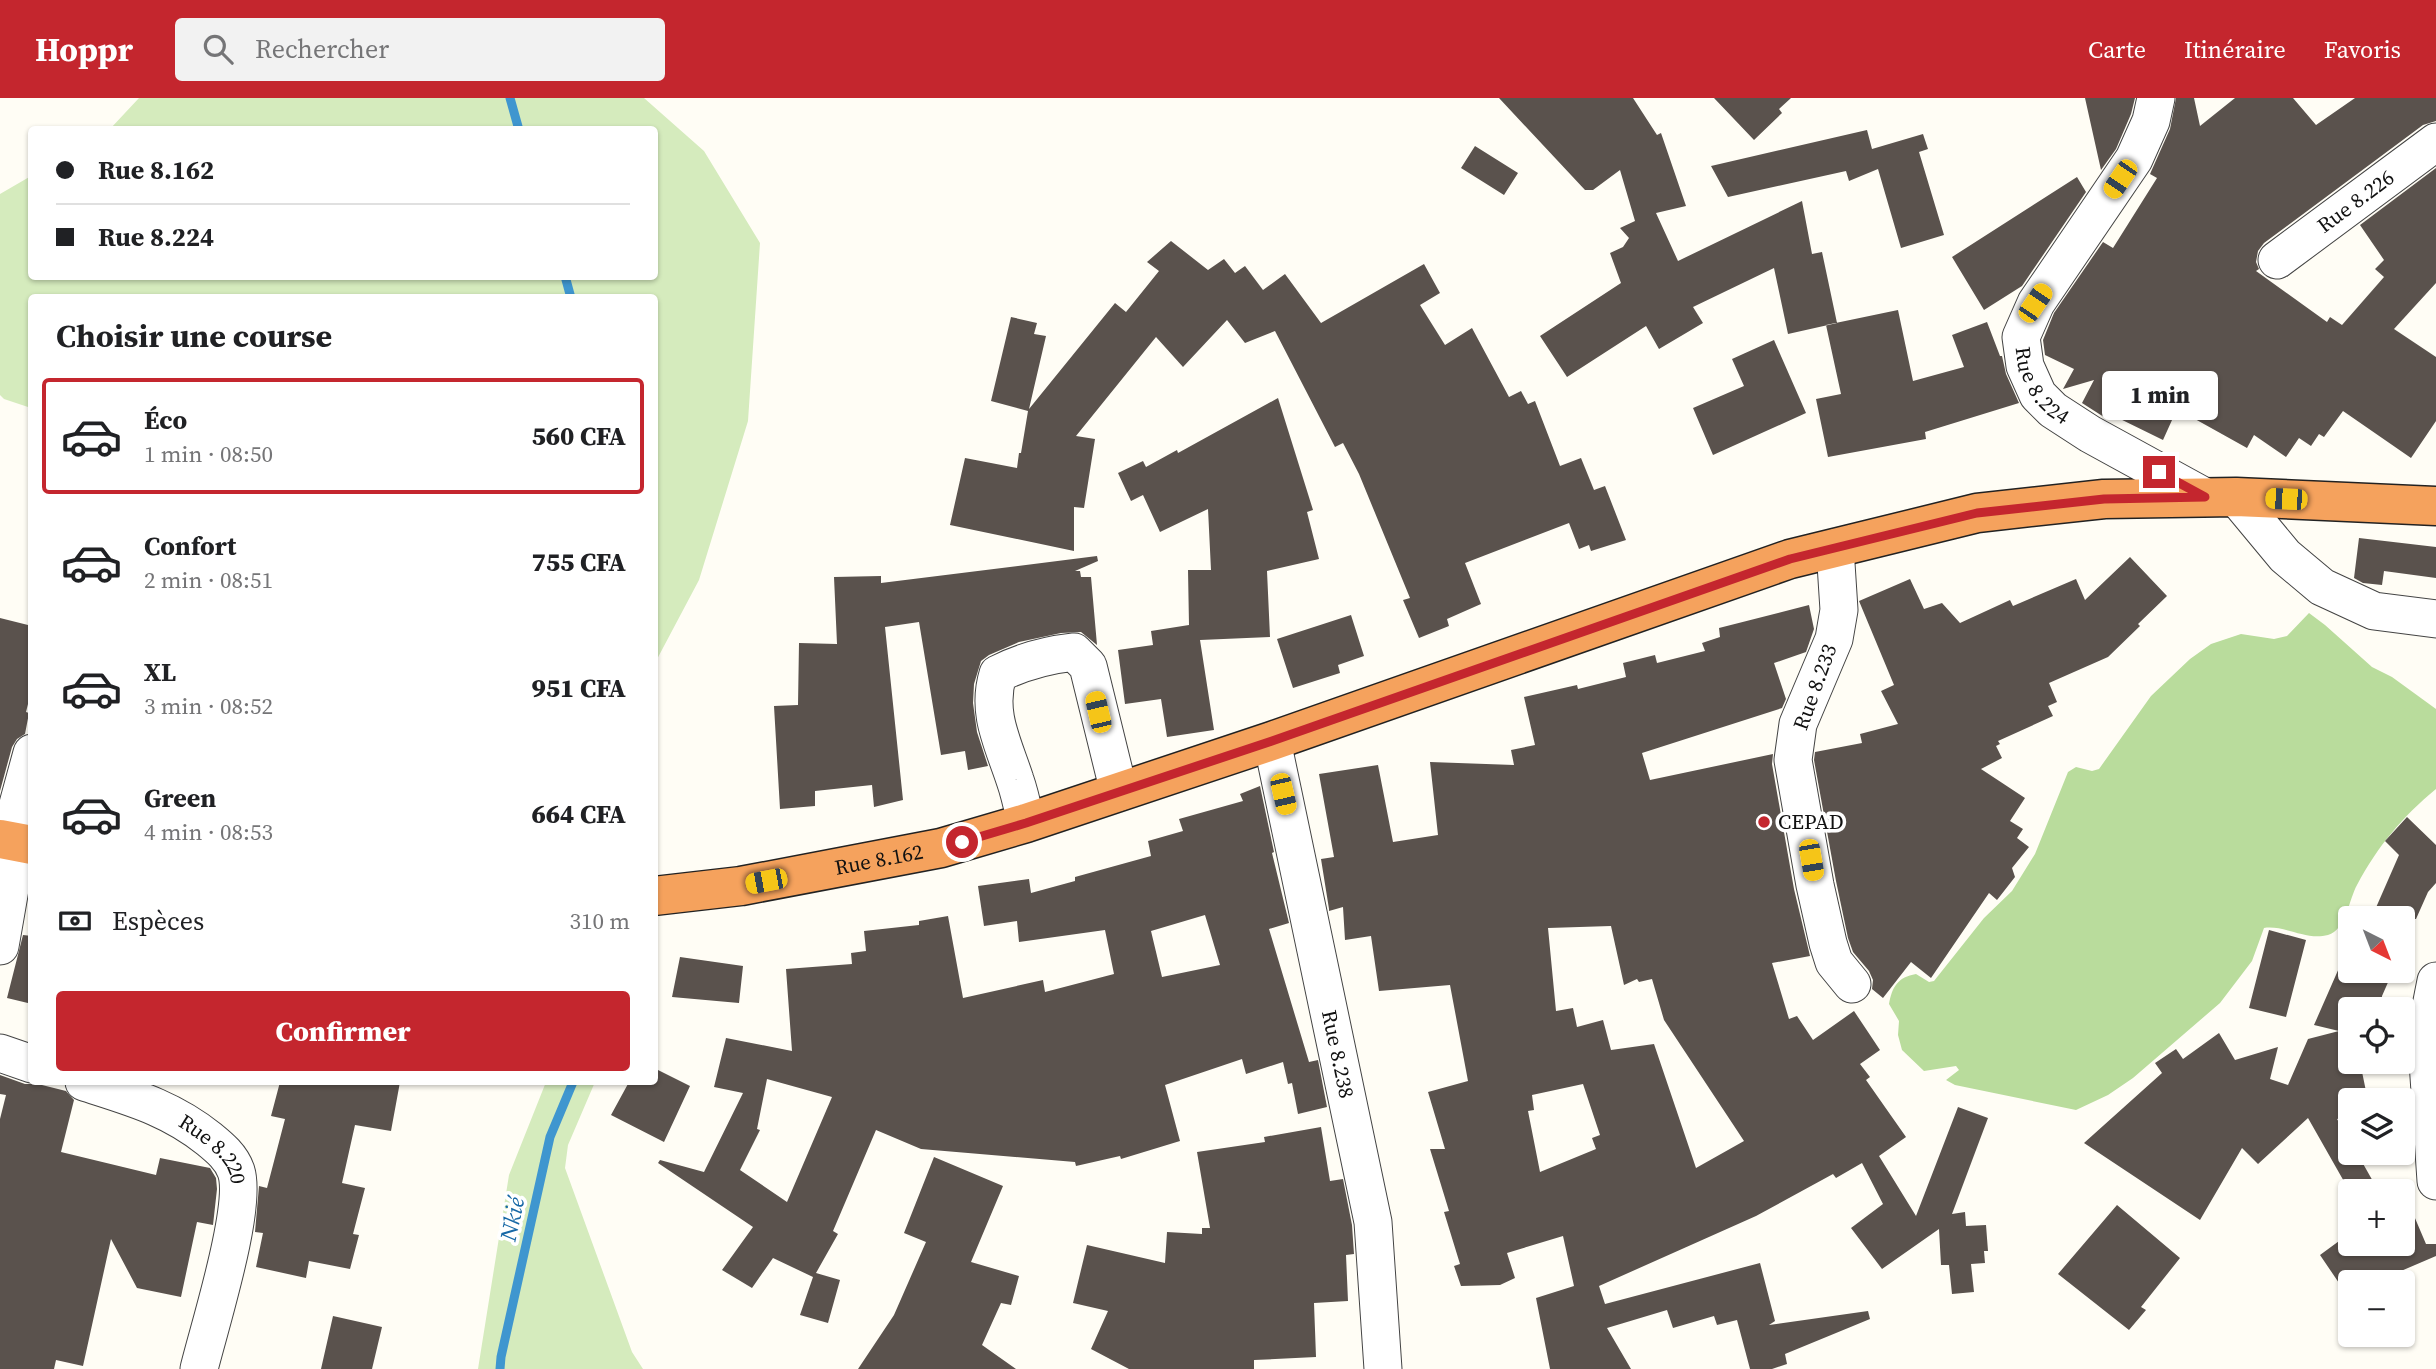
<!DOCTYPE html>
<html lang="fr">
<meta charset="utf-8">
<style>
:root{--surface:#fff;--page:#f2f2f2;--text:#202124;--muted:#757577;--line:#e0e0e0;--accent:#c4262e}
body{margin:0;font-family:"Source Serif 4",serif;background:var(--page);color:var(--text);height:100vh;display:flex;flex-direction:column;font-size:26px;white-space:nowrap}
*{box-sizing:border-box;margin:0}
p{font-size:23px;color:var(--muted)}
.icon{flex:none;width:38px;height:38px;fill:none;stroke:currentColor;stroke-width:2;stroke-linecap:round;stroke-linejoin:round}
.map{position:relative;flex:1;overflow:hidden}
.details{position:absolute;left:28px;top:196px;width:630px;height:791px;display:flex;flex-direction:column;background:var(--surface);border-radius:7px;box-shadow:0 2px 5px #0004}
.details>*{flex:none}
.hud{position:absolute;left:28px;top:28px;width:630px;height:154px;border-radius:7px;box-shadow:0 2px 5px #0004;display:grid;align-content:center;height:154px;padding:0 28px;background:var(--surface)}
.needle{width:46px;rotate:138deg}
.fabs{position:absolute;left:2338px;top:808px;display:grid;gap:14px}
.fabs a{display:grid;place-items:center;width:77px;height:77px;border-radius:7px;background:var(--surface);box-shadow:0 2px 5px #0004;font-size:35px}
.end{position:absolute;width:32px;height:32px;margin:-16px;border:9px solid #c4262e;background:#fff;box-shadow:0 0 0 4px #fff}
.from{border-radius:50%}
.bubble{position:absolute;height:49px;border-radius:7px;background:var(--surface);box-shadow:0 2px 5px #0004;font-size:23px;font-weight:800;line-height:49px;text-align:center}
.car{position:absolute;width:21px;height:42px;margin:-21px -10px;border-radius:9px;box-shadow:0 0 5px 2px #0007;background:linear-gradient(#f5c518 24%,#345 0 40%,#f5c518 0 76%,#345 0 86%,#f5c518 0)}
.hud b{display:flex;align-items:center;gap:24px;height:66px;font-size:26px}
.hud b+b{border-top:2px solid var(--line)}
.hud i{width:18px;height:18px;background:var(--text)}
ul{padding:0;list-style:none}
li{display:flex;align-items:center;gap:21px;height:116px;margin:0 14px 10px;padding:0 14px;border:4px solid transparent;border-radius:7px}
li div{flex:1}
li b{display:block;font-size:26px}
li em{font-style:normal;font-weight:800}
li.on{border-color:var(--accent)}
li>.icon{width:63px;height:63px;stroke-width:1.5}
h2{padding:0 28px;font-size:32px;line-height:84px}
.pay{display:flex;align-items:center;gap:18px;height:77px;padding:0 28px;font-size:26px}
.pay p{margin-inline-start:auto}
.cta{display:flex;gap:14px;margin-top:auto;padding:14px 28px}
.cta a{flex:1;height:80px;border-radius:7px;background:var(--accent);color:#fff;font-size:28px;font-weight:800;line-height:80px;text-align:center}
header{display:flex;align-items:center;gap:42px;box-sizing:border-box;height:98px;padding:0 35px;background:var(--accent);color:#fff}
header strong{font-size:33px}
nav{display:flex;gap:38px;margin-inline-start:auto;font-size:24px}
.search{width:490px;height:63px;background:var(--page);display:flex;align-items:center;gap:18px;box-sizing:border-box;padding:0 24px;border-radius:7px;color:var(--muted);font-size:26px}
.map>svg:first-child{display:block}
.green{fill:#d5ebbd}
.forest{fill:#b9dc9c}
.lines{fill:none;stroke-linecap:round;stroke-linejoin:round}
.stream{stroke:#3f96cf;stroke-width:9}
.building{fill:#5a524d;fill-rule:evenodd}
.minor-casing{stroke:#444;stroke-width:39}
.highway-casing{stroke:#222;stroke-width:41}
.minor{stroke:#fff;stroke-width:37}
.highway{stroke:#f5a25d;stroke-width:38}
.route{stroke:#c4262e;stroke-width:9}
.poi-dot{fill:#c4262e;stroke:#fff;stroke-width:2.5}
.labels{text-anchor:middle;stroke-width:7;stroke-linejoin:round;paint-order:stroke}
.street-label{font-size:21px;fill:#111;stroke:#fff}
.poi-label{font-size:21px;fill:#111;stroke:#fff;text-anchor:start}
.water-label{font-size:23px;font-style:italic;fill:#1768a6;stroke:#fff}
</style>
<header>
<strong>Hoppr</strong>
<div class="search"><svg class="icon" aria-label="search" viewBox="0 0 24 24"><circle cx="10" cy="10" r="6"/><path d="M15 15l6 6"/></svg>Rechercher</div>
<nav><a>Carte</a><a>Itinéraire</a><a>Favoris</a></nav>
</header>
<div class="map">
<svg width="2436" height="1271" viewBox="0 0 2436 1271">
<rect width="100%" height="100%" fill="#fffdf5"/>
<path class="green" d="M 139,0 L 644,0 L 704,53 L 760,145 L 748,323 L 699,482 L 655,565 L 654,200 L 32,200 L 31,310 L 4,301 L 0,297 L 0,96 L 31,78 L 32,178 L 654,178 L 654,32 L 110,31 Z
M 546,984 L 595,984 L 568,1047 L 565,1070 L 632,1254 L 643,1271 L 478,1271 L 509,1077 Z"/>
<path class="forest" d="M 2309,515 L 2325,527 L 2372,569 L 2392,579 L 2436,611 L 2436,691 C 2402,719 2378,748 2357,787 C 2349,801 2346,832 2328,837 C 2306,843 2285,827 2264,830 L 2252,863 L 2220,905 L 2133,980 L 2108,997 L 2076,1012 L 1955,987 L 1946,982 L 1959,972 L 1956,968 L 1924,973 L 1902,952 L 1898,937 L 1899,923 L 1889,906 C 1892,889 1898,879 1916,876 L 1929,884 L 1934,883 L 1984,820 L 2012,793 L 2035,756 L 2068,674 L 2076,669 L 2092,673 L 2099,671 L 2151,598 L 2190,561 L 2211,546 L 2241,536 L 2274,541 L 2287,538 Z"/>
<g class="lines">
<path class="stream" d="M 510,0 L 519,32
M 565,178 L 571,200
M 500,1271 L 501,1259 L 550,1039 L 573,984"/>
</g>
<path class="building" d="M 1499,0 L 1633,0 L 1657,37 L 1661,35 L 1686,108 L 1656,115 L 1678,163 L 1802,103 L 1812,156 L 1822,154 L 1837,225 L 1788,236 L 1774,170 L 1693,209 L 1703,225 L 1659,251 L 1646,228 L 1567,279 L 1540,238 L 1621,185 L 1610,155 L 1623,149 L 1629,140 L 1620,130 L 1635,123 L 1620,72 L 1593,92 L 1585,92 Z
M 1714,0 L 1791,0 L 1779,11 L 1782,15 L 1754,42 Z
M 2085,0 L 2135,0 L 2131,16 L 2116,51 L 2101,72 Z
M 2176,0 L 2194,0 L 2200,28 L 2235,0 L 2293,0 L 2316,27 L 2355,0 L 2436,0 L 2436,23 L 2423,27 L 2264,145 L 2258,153 L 2256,164 L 2259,171 L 2256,173 L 2327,224 L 2330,219 L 2342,227 L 2384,179 L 2375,171 L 2384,162 L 2360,127 L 2436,70 L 2436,185 L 2394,231 L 2436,259 L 2436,323 L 2411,360 L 2343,313 L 2324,339 L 2319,336 L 2311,348 L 2299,340 L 2286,359 L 2254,337 L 2247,350 L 2177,311 L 2163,342 L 2110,316 L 2107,321 L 2082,305 L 2094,282 L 2063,291 L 2074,271 L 2045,257 L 2043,242 L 2054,215 L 2103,144 L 2113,150 L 2157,80 L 2150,76 L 2170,31 Z
M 1867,32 L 1872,51 L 1923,36 L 1928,51 L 1919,54 L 1944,137 L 1901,150 L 1878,71 L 1849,83 L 1846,73 L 1728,99 L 1711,68 Z
M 1475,48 L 1518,75 L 1504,97 L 1461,70 Z
M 2077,79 L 2086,94 L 2022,188 L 1984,212 L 1952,159 Z
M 1171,143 L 1208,172 L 1224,161 L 1235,175 L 1245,168 L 1263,192 L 1285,176 L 1321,225 L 1424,166 L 1440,195 L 1420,207 L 1445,247 L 1472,230 L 1509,299 L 1521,293 L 1528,306 L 1535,303 L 1560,368 L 1581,360 L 1594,392 L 1605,388 L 1626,442 L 1591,453 L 1589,447 L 1579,451 L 1569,425 L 1465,465 L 1481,506 L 1447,521 L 1449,528 L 1419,540 L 1403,502 L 1410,500 L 1359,376 L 1343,345 L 1335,349 L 1275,233 L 1245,245 L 1227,222 L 1183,269 L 1156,239 L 1076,338 L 1095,341 L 1084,410 L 1074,409 L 1074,453 L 950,427 L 965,360 L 1017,370 L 1019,355 L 1021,355 L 1028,313 L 991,303 L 1011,219 L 1037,225 L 1034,236 L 1046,238 L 1029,311 L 1115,205 L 1126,214 L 1159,173 L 1147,164 Z
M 1898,212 L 1913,283 L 1964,269 L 1952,237 L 1987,224 L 2000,258 L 2002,258 L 2006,276 L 2019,305 L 1925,334 L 1926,341 L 1828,359 L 1816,301 L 1841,296 L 1826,227 Z
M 1774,242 L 1806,315 L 1713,357 L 1693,310 L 1744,288 L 1732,261 Z
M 1278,300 L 1313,412 L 1307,414 L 1319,461 L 1267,473 L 1270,539 L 1200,542 L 1214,632 L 1167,639 L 1161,601 L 1125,606 L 1118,552 L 1153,547 L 1151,533 L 1189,527 L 1188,472 L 1211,472 L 1208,411 L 1160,434 L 1143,397 L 1131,403 L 1118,375 L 1143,363 L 1146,369 L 1177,352 L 1178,355 Z
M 2359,440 L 2436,449 L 2436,480 L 2384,473 L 2382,487 L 2363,485 L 2354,480 Z
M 1097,458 L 1098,463 L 1075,473 L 1080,473 L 1081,479 L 1091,479 L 1097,547 L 1081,534 L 1061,535 L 1019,544 L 989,557 L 981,563 L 974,586 L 973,605 L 977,634 L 988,668 L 968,672 L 965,653 L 941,657 L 919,524 L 885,529 L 903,702 L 874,709 L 872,687 L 815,693 L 815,708 L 780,711 L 774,608 L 798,607 L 799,545 L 837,546 L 834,479 L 881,478 L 881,485 Z
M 2130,459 L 2167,498 L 2138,526 L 2140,528 L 2108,559 L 2049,585 L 2057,604 L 2048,608 L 2053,618 L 1998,643 L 2000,646 L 1996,648 L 2002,660 L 1981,671 L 2025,700 L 2010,723 L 2023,731 L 2017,740 L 2029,749 L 2012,770 L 2015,779 L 1997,802 L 1989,795 L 1931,880 L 1911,864 L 1883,900 L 1872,891 L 1873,882 L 1869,873 L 1853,854 L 1848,840 L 1836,783 L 1814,662 L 1815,654 L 1862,645 L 1860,636 L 1898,626 L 1881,593 L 1894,587 L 1859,503 L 1910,481 L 1924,511 L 1942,505 L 1960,525 L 2010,502 L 2013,508 L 2076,481 L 2085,502 Z
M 1809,507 L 1814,531 L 1806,554 L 1774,565 L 1786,601 L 1782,610 L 1642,655 L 1650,682 L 1773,656 L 1772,666 L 1794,791 L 1810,858 L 1772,865 L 1789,921 L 1797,918 L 1813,942 L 1854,913 L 1880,952 L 1860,966 L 1870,979 L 1866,982 L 1906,1039 L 1879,1058 L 1916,1118 L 1958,1009 L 1988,1020 L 1952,1116 L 1965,1114 L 1966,1128 L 1986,1127 L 1988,1153 L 1984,1153 L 1985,1165 L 1971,1166 L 1974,1194 L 1952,1196 L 1949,1167 L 1941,1167 L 1939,1131 L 1882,1171 L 1851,1130 L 1883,1106 L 1862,1065 L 1836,1080 L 1833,1076 L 1756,1118 L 1599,1188 L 1605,1206 L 1760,1165 L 1775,1223 L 1769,1227 L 1868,1213 L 1870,1221 L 1785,1256 L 1787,1266 L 1772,1271 L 1750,1271 L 1737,1222 L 1717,1227 L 1714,1218 L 1673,1230 L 1667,1212 L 1607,1230 L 1631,1271 L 1550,1271 L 1536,1200 L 1574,1188 L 1563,1138 L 1507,1155 L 1515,1180 L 1500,1187 L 1461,1188 L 1454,1168 L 1460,1166 L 1444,1114 L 1449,1113 L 1430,1051 L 1445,1051 L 1428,994 L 1468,983 L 1450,887 L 1379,893 L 1371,838 L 1345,842 L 1343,809 L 1329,813 L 1329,811 L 1321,761 L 1334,759 L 1319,676 L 1378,667 L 1393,744 L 1438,737 L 1430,664 L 1514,667 L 1511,652 L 1535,647 L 1524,599 L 1577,587 L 1578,591 L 1626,579 L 1623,565 L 1655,557 L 1657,565 L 1705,553 L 1702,545 L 1720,539 L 1719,530 ZM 1611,828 L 1624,887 L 1637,881 L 1639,884 L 1652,881 L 1664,922 L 1744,1043 L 1696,1070 L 1654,946 L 1611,952 L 1603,922 L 1577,929 L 1573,910 L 1556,913 L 1548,830 ZM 1583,986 L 1600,1037 L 1592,1040 L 1596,1051 L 1540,1074 L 1528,1013 L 1534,1012 L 1532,997 Z
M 1351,517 L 1364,558 L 1338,567 L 1340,575 L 1293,590 L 1277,541 Z
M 0,520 L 32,528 L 32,590 L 26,614 L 29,615 L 25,636 L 17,641 L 12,649 L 0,693 Z
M 1260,688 L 1274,754 L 1272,755 L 1289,825 L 1269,831 L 1309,964 L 1318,962 L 1327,1009 L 1298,1016 L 1292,985 L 1288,986 L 1283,964 L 1246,976 L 1242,961 L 1165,987 L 1180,1043 L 1121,1061 L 1120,1058 L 1076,1068 L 1075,1064 L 921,1051 L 876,1032 L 833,1133 L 838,1136 L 816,1175 L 840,1182 L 828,1225 L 800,1217 L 813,1179 L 773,1160 L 752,1190 L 722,1172 L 753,1129 L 658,1065 L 660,1062 L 704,1074 L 743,995 L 714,989 L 726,940 L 792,953 L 786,871 L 852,866 L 851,855 L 866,853 L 864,833 L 919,827 L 919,823 L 948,818 L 963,900 L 1043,882 L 1045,894 L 1114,876 L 1105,832 L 1019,844 L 1017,823 L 984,828 L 978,788 L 1029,781 L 1031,795 L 1075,783 L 1075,779 L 1151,758 L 1148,743 L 1183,733 L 1179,721 L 1243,703 L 1240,696 ZM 1205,817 L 1220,867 L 1162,879 L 1151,833 ZM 767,981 L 832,999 L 787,1104 L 740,1072 L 760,1032 L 757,1031 Z
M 2407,719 L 2436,747 L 2436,785 L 2428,794 L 2416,821 L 2371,821 L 2399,757 L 2385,743 Z
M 2269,832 L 2306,842 L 2286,919 L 2249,910 Z
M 23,837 L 32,838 L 32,906 L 7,900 Z
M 2350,845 L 2350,873 L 2393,873 L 2382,898 L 2381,912 L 2350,912 L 2350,964 L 2360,964 L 2368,1003 L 2350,1003 L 2350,1018 L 2337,1021 L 2350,1044 L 2350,1055 L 2357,1055 L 2379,1094 L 2350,1094 L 2308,1020 L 2258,1066 L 2242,1050 L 2200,1122 L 2084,1045 L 2162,975 L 2155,965 L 2176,951 L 2183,961 L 2219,935 L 2235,962 L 2278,949 L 2270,981 L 2288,987 L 2308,941 L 2339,933 L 2314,927 Z
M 680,859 L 743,868 L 739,905 L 672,899 Z
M 654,970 L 690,988 L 664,1044 L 611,1017 L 629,984 L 654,984 Z
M 0,977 L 25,986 L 38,986 L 66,993 L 74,1002 L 61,1054 L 156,1077 L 160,1060 L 210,1070 L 216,1080 L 217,1091 L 213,1127 L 197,1124 L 181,1199 L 137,1190 L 111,1141 L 83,1268 L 56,1262 L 54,1271 L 0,1271 L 0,1021 L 6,997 L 0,996 Z
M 280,984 L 400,984 L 391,1033 L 355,1027 L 342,1085 L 365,1090 L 353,1136 L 359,1137 L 350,1171 L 309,1163 L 306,1180 L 256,1169 L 263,1135 L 255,1134 L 259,1088 L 267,1090 L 285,1021 L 271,1018 Z
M 1321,1029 L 1330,1083 L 1343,1081 L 1352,1127 L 1354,1156 L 1346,1157 L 1348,1203 L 1314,1205 L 1316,1259 L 1254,1262 L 1254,1271 L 1129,1271 L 1091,1251 L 1108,1213 L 1073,1205 L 1087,1147 L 1165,1165 L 1167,1134 L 1202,1136 L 1202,1130 L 1210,1130 L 1197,1054 L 1265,1044 L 1264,1039 Z
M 934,1059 L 1003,1088 L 971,1164 L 1019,1178 L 1011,1207 L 1001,1205 L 982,1247 L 1016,1271 L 858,1271 L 894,1217 L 926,1144 L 904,1135 Z
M 2403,1092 L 2426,1146 L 2436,1146 L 2436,1158 L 2373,1185 L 2339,1185 L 2320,1157 L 2350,1135 L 2350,1146 L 2403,1146 Z
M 2117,1107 L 2180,1160 L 2141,1209 L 2146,1212 L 2129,1232 L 2058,1176 Z
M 333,1218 L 382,1229 L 372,1271 L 321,1271 Z"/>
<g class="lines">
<g class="minor-casing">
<g id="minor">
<path id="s1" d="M 2156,0 L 2151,23 L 2134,61 L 2036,205 L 2021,239 L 2025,268 L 2038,297 L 2053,312 L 2090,336 L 2205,399"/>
<path id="s2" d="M 2277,162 L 2436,44"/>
<path d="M 2236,399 L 2285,458 L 2322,489 L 2374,513 L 2436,521"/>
<path d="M 1835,450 L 1839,512 L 1834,541 L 1798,626 L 1793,662 L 1815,787 L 1828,845 L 1834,864 L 1852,886"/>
<path id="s3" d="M 1272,643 L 1373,1124 L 1383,1271"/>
<path d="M 1026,725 C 1023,711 1020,696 1015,682 C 1003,645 986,615 998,576 C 1023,563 1047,557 1074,554 L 1088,568 L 1119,694"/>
<path d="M 8,743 L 32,655"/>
<path d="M 0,848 L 18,745"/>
<path d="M 2436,883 L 2426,934 L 2436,1083"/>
<path d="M 0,955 L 32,966"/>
<path id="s4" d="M 84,984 C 130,999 169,1009 209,1041 C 220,1050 231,1059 236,1073 C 248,1108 209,1230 199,1271"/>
</g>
</g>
<g class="highway-casing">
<g id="highway">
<path d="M 0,741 L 32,747"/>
<path id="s5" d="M 654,798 L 741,788 L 941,750 L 1026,725 L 1272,643 L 1790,461 L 1977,415 L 2104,401 L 2236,399 L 2436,408"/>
</g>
</g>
<use href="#minor" class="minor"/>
<use href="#highway" class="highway"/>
</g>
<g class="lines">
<path class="route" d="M 962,744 L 1026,725 L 1272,643 L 1790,461 L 1977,415 L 2104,401 L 2205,399 L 2159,374"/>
</g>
<circle class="poi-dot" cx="1764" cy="724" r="7"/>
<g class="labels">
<g class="street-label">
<text dy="7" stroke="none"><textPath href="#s2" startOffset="98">Rue 8.226</textPath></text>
<text dy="7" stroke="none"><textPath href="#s1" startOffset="331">Rue 8.224</textPath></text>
<text transform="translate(1815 589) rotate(-70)" y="7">Rue 8.233</text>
<text dy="7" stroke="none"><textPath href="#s5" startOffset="228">Rue 8.162</textPath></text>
<text dy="7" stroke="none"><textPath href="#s3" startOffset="320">Rue 8.238</textPath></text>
<text dy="7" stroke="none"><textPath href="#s4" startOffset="149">Rue 8.220</textPath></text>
</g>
<g class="poi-label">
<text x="1778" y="731">CEPAD</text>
</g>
<g class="water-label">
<text transform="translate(512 1121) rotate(-78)" y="8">Nkié</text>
</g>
</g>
</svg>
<div class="fabs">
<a><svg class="needle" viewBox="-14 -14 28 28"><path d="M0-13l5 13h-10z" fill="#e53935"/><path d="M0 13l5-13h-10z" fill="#757577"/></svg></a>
<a><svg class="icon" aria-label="locate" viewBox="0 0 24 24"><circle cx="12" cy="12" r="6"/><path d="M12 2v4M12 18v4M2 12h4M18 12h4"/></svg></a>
<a><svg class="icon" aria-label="layers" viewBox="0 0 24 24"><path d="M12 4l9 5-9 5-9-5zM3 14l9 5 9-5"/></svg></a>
<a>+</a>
<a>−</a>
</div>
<i class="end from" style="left:962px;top:744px"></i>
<i class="end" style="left:2159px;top:374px"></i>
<div class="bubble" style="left:2102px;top:273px;width:116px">1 min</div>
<i class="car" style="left:2120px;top:81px;rotate:214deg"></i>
<i class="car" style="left:2035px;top:205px;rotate:34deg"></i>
<i class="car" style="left:2286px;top:401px;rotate:272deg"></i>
<i class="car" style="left:1098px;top:614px;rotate:347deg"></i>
<i class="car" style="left:1283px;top:696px;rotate:167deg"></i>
<i class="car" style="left:1811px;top:762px;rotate:170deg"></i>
<i class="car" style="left:766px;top:783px;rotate:259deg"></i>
<div class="hud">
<b><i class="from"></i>Rue 8.162</b>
<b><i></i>Rue 8.224</b>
</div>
<section class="details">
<h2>Choisir une course</h2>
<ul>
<li class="on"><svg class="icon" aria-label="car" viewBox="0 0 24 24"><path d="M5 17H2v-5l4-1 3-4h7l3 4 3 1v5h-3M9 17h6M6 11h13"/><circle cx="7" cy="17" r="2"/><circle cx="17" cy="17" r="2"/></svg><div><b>Éco</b><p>1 min · 08:50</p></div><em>560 CFA</em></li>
<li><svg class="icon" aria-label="car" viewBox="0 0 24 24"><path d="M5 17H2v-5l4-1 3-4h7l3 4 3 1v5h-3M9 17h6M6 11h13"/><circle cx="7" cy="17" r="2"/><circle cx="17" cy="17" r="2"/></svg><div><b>Confort</b><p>2 min · 08:51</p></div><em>755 CFA</em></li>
<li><svg class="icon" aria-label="car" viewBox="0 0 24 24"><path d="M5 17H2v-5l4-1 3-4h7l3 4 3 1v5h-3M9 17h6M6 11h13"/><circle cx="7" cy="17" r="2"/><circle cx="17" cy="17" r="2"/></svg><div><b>XL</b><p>3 min · 08:52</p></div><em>951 CFA</em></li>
<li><svg class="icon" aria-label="car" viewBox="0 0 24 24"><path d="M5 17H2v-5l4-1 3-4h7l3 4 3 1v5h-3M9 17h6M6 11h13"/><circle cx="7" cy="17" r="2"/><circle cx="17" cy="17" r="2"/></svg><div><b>Green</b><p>4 min · 08:53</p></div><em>664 CFA</em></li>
</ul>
<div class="pay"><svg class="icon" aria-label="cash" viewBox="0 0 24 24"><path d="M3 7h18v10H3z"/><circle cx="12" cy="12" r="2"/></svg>Espèces<p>310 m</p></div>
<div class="cta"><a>Confirmer</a></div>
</section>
</div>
